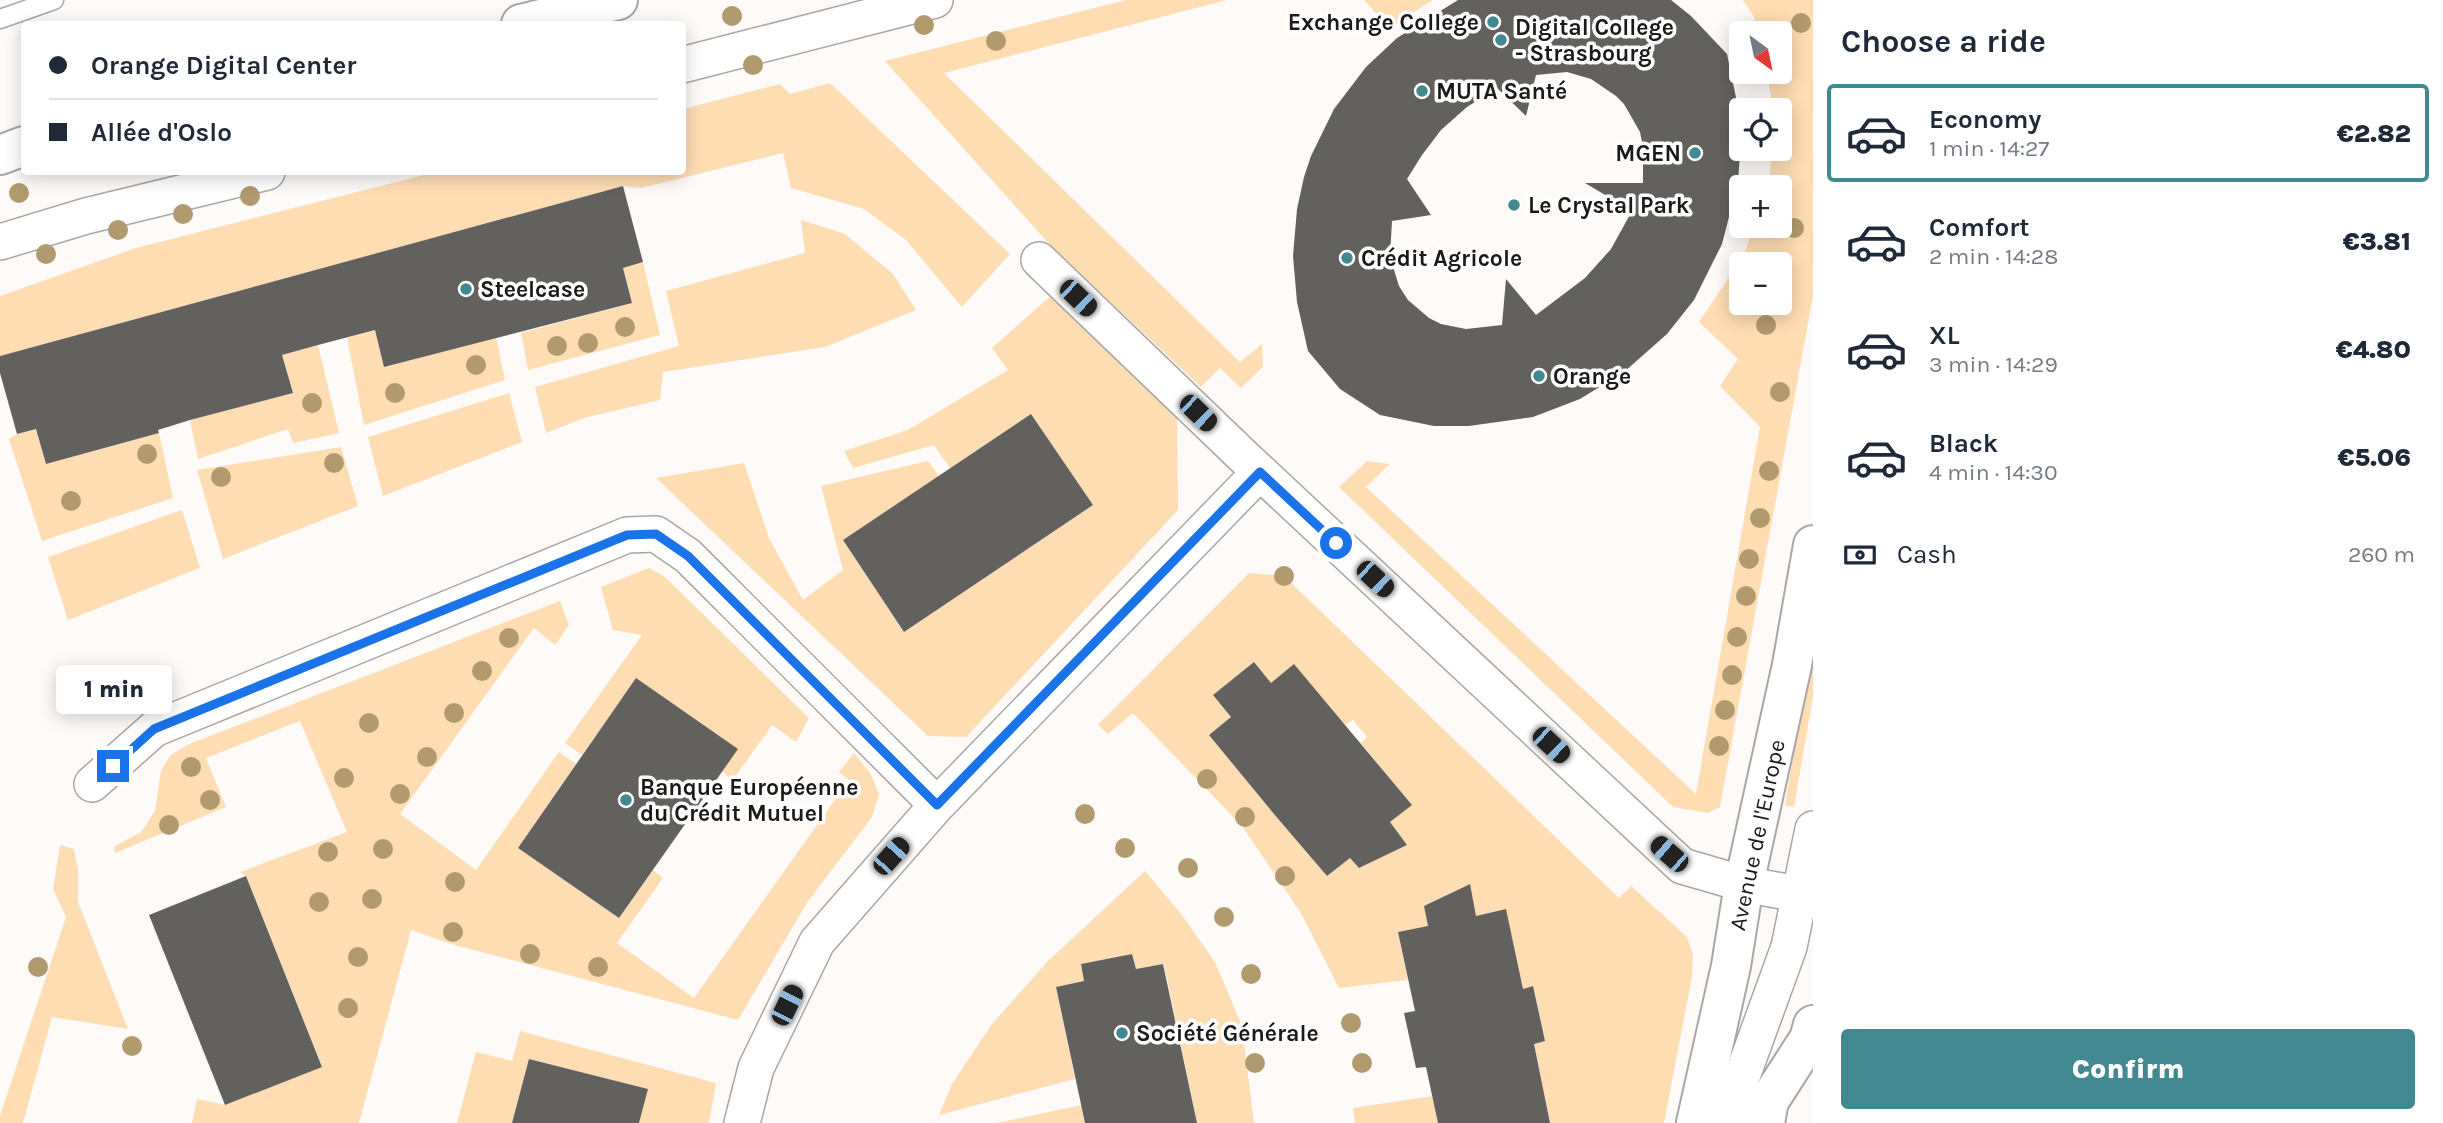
<!DOCTYPE html>
<meta charset="utf-8">
<style>
:root{--surface:#fff;--page:#f6f6f7;--text:#1f2937;--muted:#747a83;--line:#e0e1e3;--accent:#418890}
body{margin:0;font-family:Karla,sans-serif;background:var(--page);color:var(--text);height:100vh;display:flex;flex-direction:column;font-size:26px;white-space:nowrap}
*{box-sizing:border-box;margin:0}
p{font-size:23px;color:var(--muted)}
.icon{flex:none;width:38px;height:38px;fill:none;stroke:currentColor;stroke-width:2;stroke-linecap:round;stroke-linejoin:round}
.map{position:relative;flex:1;overflow:hidden}
.details{display:flex;flex-direction:column;background:var(--surface);width:630px}
.details>*{flex:none}
.top-card{position:absolute;left:21px;top:21px;width:665px;height:154px;border-radius:7px;box-shadow:0 4px 18px #0003;display:grid;align-content:center;height:154px;padding:0 28px;background:var(--surface)}
.needle{width:46px;rotate:147deg}
.tools{position:absolute;left:1729px;top:21px;display:grid;gap:14px}
.tools a{display:grid;place-items:center;width:63px;height:63px;border-radius:7px;background:var(--surface);box-shadow:0 4px 18px #0003;font-size:35px}
.end{position:absolute;width:32px;height:32px;margin:-16px;border:9px solid #1a73e8;background:#fff;box-shadow:0 0 0 4px #fff}
.from{border-radius:50%}
.bubble{position:absolute;height:49px;border-radius:7px;background:var(--surface);box-shadow:0 4px 18px #0003;font-size:23px;font-weight:800;line-height:49px;text-align:center}
.car{position:absolute;width:21px;height:42px;margin:-21px -10px;border-radius:9px;box-shadow:0 0 5px 2px #0007;background:linear-gradient(#222 24%,#8ab4d8 0 40%,#222 0 76%,#8ab4d8 0 86%,#222 0)}
.top-card b{display:flex;align-items:center;gap:24px;height:66px;font-size:26px}
.top-card b+b{border-top:2px solid var(--line)}
.top-card i{width:18px;height:18px;background:var(--text)}
ul{padding:0;list-style:none}
li{display:flex;align-items:center;gap:21px;height:98px;margin:0 14px 10px;padding:0 14px;border:4px solid transparent;border-radius:7px}
li div{flex:1}
li b{display:block;font-size:26px}
li em{font-style:normal;font-weight:800}
li.active{border-color:var(--accent)}
li>.icon{width:63px;height:63px;stroke-width:1.5}
h2{padding:0 28px;font-size:32px;line-height:84px}
.pay{display:flex;align-items:center;gap:18px;height:77px;padding:0 28px;font-size:26px}
.pay p{margin-inline-start:auto}
.primary-button{display:flex;gap:14px;margin-top:auto;padding:14px 28px}
.primary-button a{flex:1;height:80px;border-radius:7px;background:var(--accent);color:#fff;font-size:28px;font-weight:800;line-height:80px;text-align:center}
main{display:flex;flex:1;min-height:0}
.map>svg:first-child{display:block}
.green{fill:#feddb3;fill-rule:evenodd}
.building{fill:#63615e;fill-rule:evenodd}
.lines{fill:none;stroke-linecap:round;stroke-linejoin:round}
.service-casing{stroke:#a9a7a4;stroke-width:21}
.minor-casing{stroke:#a9a7a4;stroke-width:38}
.tertiary-casing{stroke:#a9a7a4;stroke-width:42}
.service{stroke:#fff;stroke-width:18}
.minor{stroke:#fff;stroke-width:35}
.tertiary{stroke:#fff;stroke-width:38}
.tree{fill:#b29a6f}
.route{stroke:#1a73e8;stroke-width:9}
.poi-dot{fill:#418890;stroke:#fff;stroke-width:2.5}
.labels{text-anchor:middle;stroke-width:7;stroke-linejoin:round;paint-order:stroke}
.poi-label{font-size:23px;font-weight:bold;fill:#1b1a19;stroke:#fff;text-anchor:start}
.street-label{font-size:23px;fill:#1b1a19;stroke:#fff}
</style>
<main>
<div class="map">
<svg width="1813" height="1123" viewBox="0 0 1813 1123">
<rect width="100%" height="100%" fill="#fdfaf7"/>
<path class="green" d="M 1126,0 L 1227,0 L 944,73 L 1240,362 L 1262,344 L 1263,367 L 1241,388 L 1220,368 L 1201,387 L 1051,246 L 885,61 Z
M 1364,0 L 1433,0 L 1389,28 Z
M 1743,0 L 1813,0 L 1813,296 L 1720,807 L 1708,813 L 1673,807 L 1339,487 L 1367,461 L 1390,464 L 1366,487 L 1696,794 L 1760,427 L 1720,386 L 1738,359 L 1699,322 L 1744,255 L 1754,226 L 1780,226 L 1780,187 L 1767,187 L 1770,179 L 1771,149 L 1780,149 L 1780,110 L 1773,110 L 1767,72 L 1780,72 L 1780,33 L 1759,33 L 1754,17 ZM 1741,264 L 1780,264 L 1780,303 L 1741,303 Z
M 830,83 L 1010,254 L 962,307 L 906,240 L 864,209 L 791,188 L 783,153 L 641,188 L 623,186 L 0,356 L 0,296 L 136,248 L 436,172 L 682,172 L 683,109 L 780,84 L 790,94 Z
M 801,220 L 845,234 L 893,274 L 916,310 L 825,347 L 663,372 L 660,400 L 584,418 L 546,433 L 535,387 L 679,346 L 666,291 L 805,253 Z
M 643,262 L 660,335 L 528,370 L 521,333 L 632,303 L 623,268 Z
M 1053,294 L 1177,413 L 1178,510 L 966,737 L 928,736 L 656,478 L 744,463 L 769,538 L 803,600 L 843,570 L 821,486 L 928,461 L 939,476 L 843,540 L 904,632 L 1093,505 L 1031,414 L 950,468 L 934,445 L 853,468 L 844,451 L 908,430 L 1008,370 L 992,348 Z
M 375,330 L 385,367 L 496,337 L 505,380 L 364,425 L 347,338 Z
M 318,345 L 339,433 L 293,443 L 288,429 L 198,459 L 190,420 L 292,393 L 282,355 Z
M 509,393 L 522,442 L 383,496 L 368,437 Z
M 36,429 L 46,464 L 159,433 L 173,498 L 42,541 L 9,439 L 17,434 Z
M 341,447 L 358,506 L 223,559 L 197,470 Z
M 182,510 L 200,568 L 68,620 L 48,557 Z
M 649,568 L 665,577 L 809,718 L 796,742 L 772,725 L 732,781 L 636,679 L 582,755 L 565,743 L 642,635 L 613,630 L 601,587 Z
M 1249,573 L 1284,576 L 1619,898 L 1631,886 L 1687,937 L 1693,955 L 1692,977 L 1664,1123 L 1550,1123 L 1534,1044 L 1545,1041 L 1533,986 L 1523,989 L 1506,909 L 1476,916 L 1469,884 L 1424,906 L 1428,926 L 1398,932 L 1408,980 L 1339,988 L 1301,913 L 1242,826 L 1133,713 L 1108,734 L 1098,725 ZM 1254,662 L 1271,683 L 1294,665 L 1345,725 L 1353,720 L 1367,737 L 1361,743 L 1411,805 L 1390,822 L 1407,845 L 1359,868 L 1350,858 L 1327,876 L 1209,735 L 1231,717 L 1214,695 Z
M 560,601 L 569,625 L 555,645 L 534,628 L 400,814 L 476,870 L 559,752 L 576,764 L 518,848 L 619,918 L 653,870 L 663,878 L 617,943 L 694,998 L 849,780 L 839,772 L 854,753 L 870,773 L 879,794 L 872,817 L 808,901 L 738,1020 L 451,944 L 411,930 L 359,1123 L 192,1123 L 197,1099 L 225,1105 L 322,1066 L 246,876 L 240,872 L 347,832 L 300,721 L 206,758 L 226,807 L 115,853 L 114,847 L 141,832 L 155,811 L 161,770 L 171,755 L 187,745 Z
M 1813,638 L 1813,697 L 1794,807 L 1785,805 Z
M 60,845 L 74,849 L 78,869 L 78,902 L 128,1029 L 52,1017 L 23,1123 L 0,1123 L 0,1116 L 66,917 L 53,889 Z
M 1145,871 L 1182,915 L 1215,962 L 1242,1026 L 1254,1123 L 1197,1123 L 1164,964 L 1136,969 L 1132,954 L 1081,964 L 1084,981 L 1056,987 L 1075,1079 L 939,1115 L 952,1084 L 992,1024 L 1047,962 Z
M 520,1031 L 716,1083 L 709,1123 L 639,1123 L 647,1089 L 530,1059 L 512,1123 L 457,1123 L 476,1052 L 512,1061 Z
M 1433,1096 L 1438,1123 L 1355,1123 L 1353,1108 Z
M 1082,1105 L 1085,1123 L 997,1123 Z"/>
<path class="building" d="M 1458,0 L 1671,0 L 1691,16 L 1727,54 L 1739,112 L 1741,139 L 1738,182 L 1722,244 L 1694,300 L 1667,334 L 1624,372 L 1580,399 L 1533,417 L 1469,426 L 1434,426 L 1380,415 L 1340,389 L 1308,351 L 1297,302 L 1293,256 L 1297,209 L 1304,177 L 1311,156 L 1334,109 L 1366,67 L 1397,38 ZM 1567,72 L 1591,79 L 1616,96 L 1624,104 L 1640,132 L 1643,147 L 1643,183 L 1585,183 L 1632,211 L 1611,249 L 1585,278 L 1536,315 L 1506,279 L 1502,325 L 1466,329 L 1441,324 L 1429,318 L 1408,300 L 1399,286 L 1390,257 L 1392,221 L 1431,215 L 1407,179 L 1422,155 L 1441,130 L 1467,107 L 1497,88 L 1526,116 L 1536,75 Z
M 623,186 L 643,262 L 623,268 L 632,303 L 384,367 L 375,330 L 318,345 L 282,355 L 293,393 L 190,420 L 158,430 L 159,433 L 46,464 L 36,429 L 17,434 L 0,373 L 0,356 Z
M 1031,414 L 1093,505 L 904,632 L 843,540 Z
M 1254,662 L 1271,683 L 1294,664 L 1345,725 L 1412,805 L 1390,822 L 1407,845 L 1359,868 L 1350,858 L 1327,876 L 1274,814 L 1209,735 L 1231,717 L 1213,695 Z
M 636,678 L 738,749 L 619,918 L 518,848 Z
M 246,876 L 322,1067 L 225,1105 L 149,915 Z
M 1470,884 L 1476,916 L 1506,909 L 1523,989 L 1533,986 L 1545,1041 L 1534,1044 L 1550,1123 L 1438,1123 L 1426,1067 L 1416,1068 L 1404,1013 L 1415,1011 L 1398,932 L 1428,926 L 1424,906 Z
M 1132,954 L 1136,969 L 1163,964 L 1197,1123 L 1085,1123 L 1056,987 L 1084,981 L 1081,964 Z
M 529,1059 L 648,1089 L 639,1123 L 512,1123 Z"/>
<g class="lines">
<g class="service-casing">
<path id="service" d="M 0,19 L 54,0"/>
</g>
<g class="minor-casing">
<path id="minor" d="M 682,65 L 935,0
M 0,242 L 86,216 L 267,172
M 1039,260 L 1244,457 L 1682,866 L 1744,884 L 1813,897
M 92,784 L 154,729 L 627,535 L 656,534 L 688,556 L 937,805
M 742,1123 L 756,1068 L 817,942 L 937,805 L 1260,472
M 1730,1123 L 1740,1082 L 1789,947 L 1813,829"/>
</g>
<g class="tertiary-casing">
<path id="tertiary" d="M 521,24 L 618,0
M 0,155 L 24,146
M 1696,1123 L 1731,966 L 1744,884 L 1792,665 L 1813,545
M 1765,1123 L 1769,1101 L 1809,1039 L 1813,1025"/>
</g>
<use href="#service" class="service"/>
<use href="#minor" class="minor"/>
<use href="#tertiary" class="tertiary"/>
</g>
<g class="tree">
<circle cx="732" cy="16" r="10"/>
<circle cx="1801" cy="23" r="10"/>
<circle cx="924" cy="25" r="10"/>
<circle cx="996" cy="41" r="10"/>
<circle cx="753" cy="65" r="10"/>
<circle cx="19" cy="193" r="10"/>
<circle cx="250" cy="196" r="10"/>
<circle cx="183" cy="214" r="10"/>
<circle cx="1794" cy="228" r="10"/>
<circle cx="118" cy="230" r="10"/>
<circle cx="46" cy="254" r="10"/>
<circle cx="1766" cy="325" r="10"/>
<circle cx="625" cy="327" r="10"/>
<circle cx="588" cy="343" r="10"/>
<circle cx="557" cy="346" r="10"/>
<circle cx="476" cy="365" r="10"/>
<circle cx="1780" cy="392" r="10"/>
<circle cx="395" cy="393" r="10"/>
<circle cx="312" cy="403" r="10"/>
<circle cx="147" cy="454" r="10"/>
<circle cx="334" cy="463" r="10"/>
<circle cx="1769" cy="471" r="10"/>
<circle cx="221" cy="477" r="10"/>
<circle cx="71" cy="501" r="10"/>
<circle cx="1760" cy="518" r="10"/>
<circle cx="1749" cy="559" r="10"/>
<circle cx="1284" cy="576" r="10"/>
<circle cx="1746" cy="596" r="10"/>
<circle cx="1737" cy="637" r="10"/>
<circle cx="509" cy="638" r="10"/>
<circle cx="482" cy="671" r="10"/>
<circle cx="1732" cy="675" r="10"/>
<circle cx="1725" cy="710" r="10"/>
<circle cx="454" cy="713" r="10"/>
<circle cx="369" cy="723" r="10"/>
<circle cx="1719" cy="746" r="10"/>
<circle cx="427" cy="757" r="10"/>
<circle cx="191" cy="767" r="10"/>
<circle cx="344" cy="778" r="10"/>
<circle cx="1207" cy="779" r="10"/>
<circle cx="400" cy="794" r="10"/>
<circle cx="210" cy="800" r="10"/>
<circle cx="1085" cy="814" r="10"/>
<circle cx="1245" cy="817" r="10"/>
<circle cx="169" cy="825" r="10"/>
<circle cx="1125" cy="848" r="10"/>
<circle cx="383" cy="849" r="10"/>
<circle cx="328" cy="852" r="10"/>
<circle cx="1188" cy="868" r="10"/>
<circle cx="1285" cy="876" r="10"/>
<circle cx="455" cy="882" r="10"/>
<circle cx="372" cy="899" r="10"/>
<circle cx="319" cy="902" r="10"/>
<circle cx="1224" cy="917" r="10"/>
<circle cx="453" cy="932" r="10"/>
<circle cx="530" cy="954" r="10"/>
<circle cx="358" cy="957" r="10"/>
<circle cx="38" cy="967" r="10"/>
<circle cx="598" cy="967" r="10"/>
<circle cx="1251" cy="974" r="10"/>
<circle cx="348" cy="1008" r="10"/>
<circle cx="1351" cy="1023" r="10"/>
<circle cx="132" cy="1046" r="10"/>
<circle cx="1255" cy="1063" r="10"/>
<circle cx="1362" cy="1063" r="10"/>
</g>
<g class="lines">
<path class="route" d="M 113,766 L 154,729 L 627,535 L 656,534 L 688,556 L 937,805 L 1260,472 L 1336,543"/>
</g>
<g class="poi-dot">
<circle cx="1493" cy="22" r="7"/>
<circle cx="1501" cy="40" r="7"/>
<circle cx="1422" cy="91" r="7"/>
<circle cx="1695" cy="153" r="7"/>
<circle cx="1514" cy="205" r="7"/>
<circle cx="1347" cy="258" r="7"/>
<circle cx="466" cy="289" r="7"/>
<circle cx="1539" cy="376" r="7"/>
<circle cx="626" cy="800" r="7"/>
<circle cx="1122" cy="1033" r="7"/>
</g>
<g class="labels">
<g class="poi-label">
<text x="1479" y="30" text-anchor="end">Exchange College</text>
<text x="1515" y="35">Digital College<tspan x="1515" dy="26">- Strasbourg</tspan></text>
<text x="1436" y="99">MUTA Santé</text>
<text x="1681" y="161" text-anchor="end">MGEN</text>
<text x="1528" y="213">Le Crystal Park</text>
<text x="1361" y="266">Crédit Agricole</text>
<text x="480" y="297">Steelcase</text>
<text x="1553" y="384">Orange</text>
<text x="640" y="795">Banque Européenne<tspan x="640" dy="26">du Crédit Mutuel</tspan></text>
<text x="1136" y="1041">Société Générale</text>
</g>
<g class="street-label">
<text transform="translate(1757 835) rotate(-78)" y="8">Avenue de l'Europe</text>
</g>
</g>
</svg>
<div class="tools">
<a><svg class="needle" viewBox="-14 -14 28 28"><path d="M0-13l5 13h-10z" fill="#e53935"/><path d="M0 13l5-13h-10z" fill="#747a83"/></svg></a>
<a><svg class="icon" aria-label="locate" viewBox="0 0 24 24"><circle cx="12" cy="12" r="6"/><path d="M12 2v4M12 18v4M2 12h4M18 12h4"/></svg></a>
<a>+</a>
<a>−</a>
</div>
<i class="end from" style="left:1336px;top:543px"></i>
<i class="end" style="left:113px;top:766px"></i>
<div class="bubble" style="left:56px;top:665px;width:116px">1 min</div>
<i class="car" style="left:1078px;top:298px;rotate:134deg"></i>
<i class="car" style="left:1198px;top:413px;rotate:134deg"></i>
<i class="car" style="left:1375px;top:579px;rotate:133deg"></i>
<i class="car" style="left:1551px;top:745px;rotate:133deg"></i>
<i class="car" style="left:1669px;top:854px;rotate:311deg"></i>
<i class="car" style="left:891px;top:856px;rotate:42deg"></i>
<i class="car" style="left:787px;top:1005px;rotate:26deg"></i>
<div class="top-card">
<b><i class="from"></i>Orange Digital Center</b>
<b><i></i>Allée d'Oslo</b>
</div>
</div>
<section class="details">
<h2>Choose a ride</h2>
<ul>
<li class="active"><svg class="icon" aria-label="car" viewBox="0 0 24 24"><path d="M5 17H2v-5l4-1 3-4h7l3 4 3 1v5h-3M9 17h6M6 11h13"/><circle cx="7" cy="17" r="2"/><circle cx="17" cy="17" r="2"/></svg><div><b>Economy</b><p>1 min · 14:27</p></div><em>€2.82</em></li>
<li><svg class="icon" aria-label="car" viewBox="0 0 24 24"><path d="M5 17H2v-5l4-1 3-4h7l3 4 3 1v5h-3M9 17h6M6 11h13"/><circle cx="7" cy="17" r="2"/><circle cx="17" cy="17" r="2"/></svg><div><b>Comfort</b><p>2 min · 14:28</p></div><em>€3.81</em></li>
<li><svg class="icon" aria-label="car" viewBox="0 0 24 24"><path d="M5 17H2v-5l4-1 3-4h7l3 4 3 1v5h-3M9 17h6M6 11h13"/><circle cx="7" cy="17" r="2"/><circle cx="17" cy="17" r="2"/></svg><div><b>XL</b><p>3 min · 14:29</p></div><em>€4.80</em></li>
<li><svg class="icon" aria-label="car" viewBox="0 0 24 24"><path d="M5 17H2v-5l4-1 3-4h7l3 4 3 1v5h-3M9 17h6M6 11h13"/><circle cx="7" cy="17" r="2"/><circle cx="17" cy="17" r="2"/></svg><div><b>Black</b><p>4 min · 14:30</p></div><em>€5.06</em></li>
</ul>
<div class="pay"><svg class="icon" aria-label="cash" viewBox="0 0 24 24"><path d="M3 7h18v10H3z"/><circle cx="12" cy="12" r="2"/></svg>Cash<p>260 m</p></div>
<div class="primary-button"><a>Confirm</a></div>
</section>
</main>
